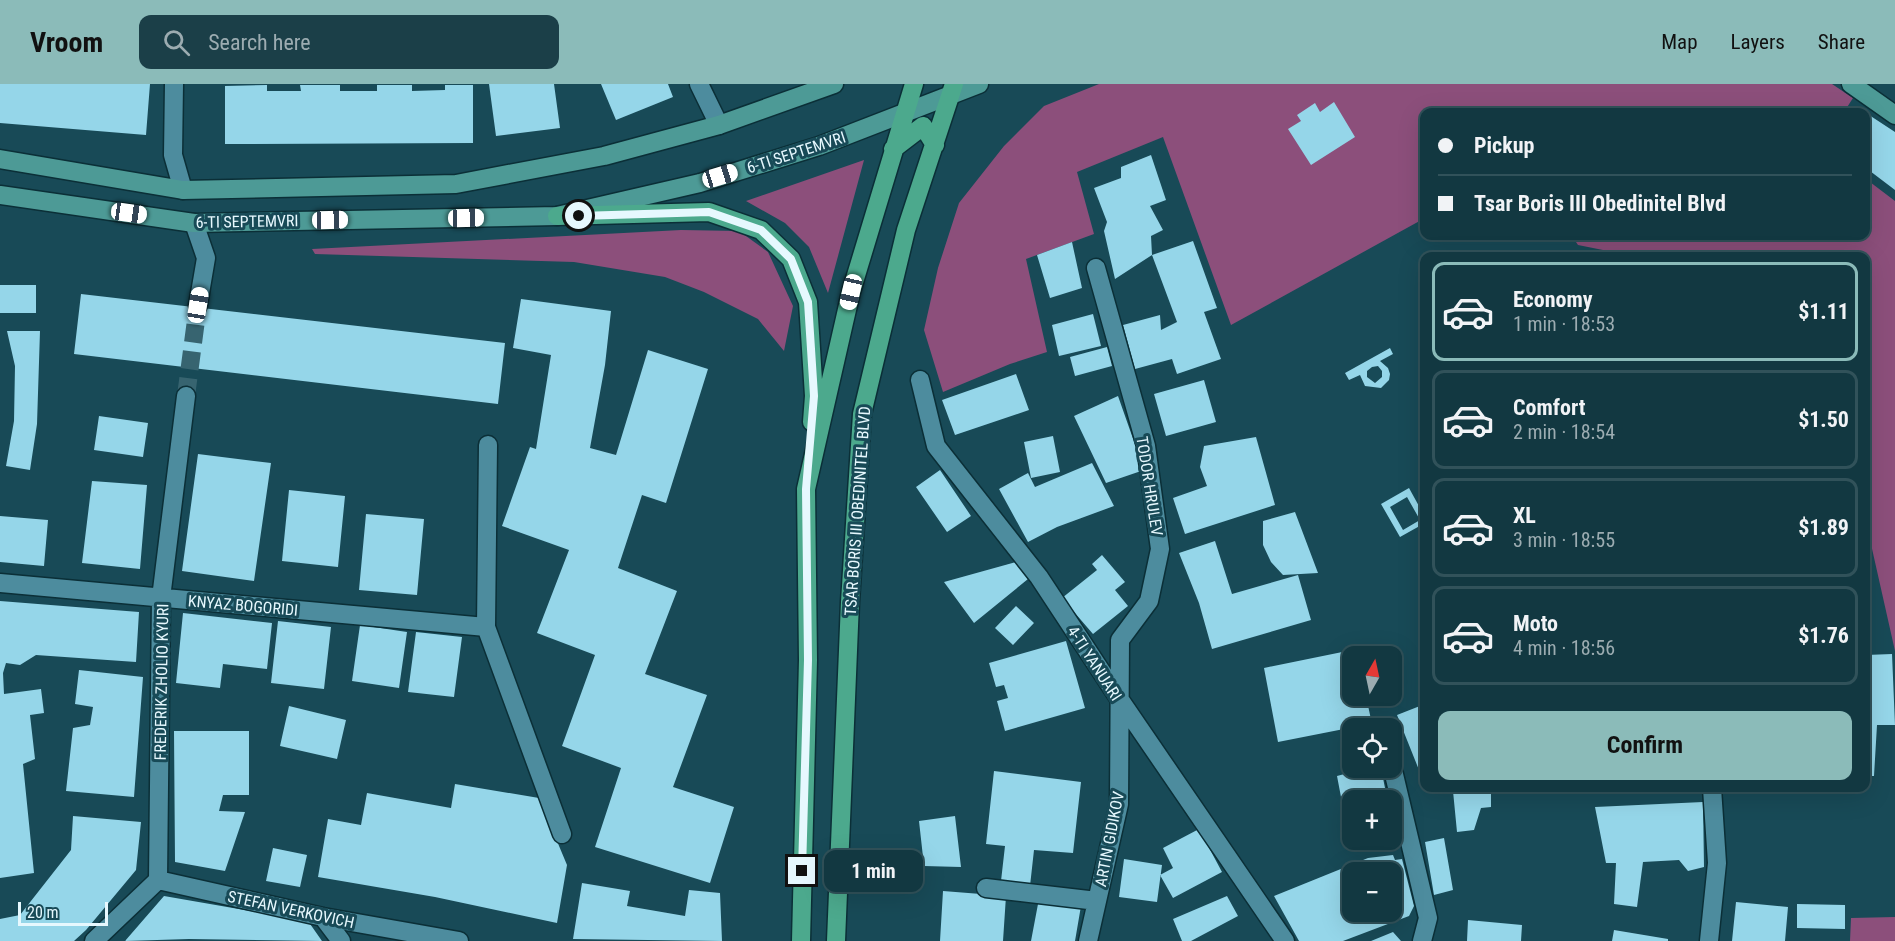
<!DOCTYPE html>
<meta charset="utf-8">
<style>
:root{--surface:#123841;--page:#1b3f48;--text:#f1f3f6;--muted:#9cacb1;--line:#31525a;--accent:#8bbbb9}
body{margin:0;font-family:"Roboto Condensed",sans-serif;background:var(--page);color:var(--text);height:100vh;display:flex;flex-direction:column;font-size:22px;white-space:nowrap}
*{box-sizing:border-box;margin:0}
p{font-size:20px;color:var(--muted)}
.icon{flex:none;width:33px;height:33px;fill:none;stroke:currentColor;stroke-width:2;stroke-linecap:round;stroke-linejoin:round}
.map{position:relative;flex:1;overflow:hidden}
.sheet{position:absolute;left:1420px;top:168px;width:450px;height:540px;display:flex;flex-direction:column;background:var(--surface);border-radius:12px;box-shadow:0 6px 24px #0002,0 0 0 2px var(--line)}
.sheet>*{flex:none}
.hud{position:absolute;left:1420px;top:24px;width:450px;height:132px;border-radius:12px;box-shadow:0 6px 24px #0002,0 0 0 2px var(--line);display:grid;align-content:center;height:132px;padding:0 18px;background:var(--surface)}
.needle{width:39px;rotate:9deg}
.fabs{position:absolute;left:1342px;top:562px;display:grid;gap:12px}
.fabs a{display:grid;place-items:center;width:60px;height:60px;border-radius:12px;background:var(--surface);box-shadow:0 6px 24px #0002,0 0 0 2px var(--line);font-size:30px}
.scale{position:absolute;left:18px;bottom:15px;width:90px;box-sizing:border-box;padding-left:6px;border:3px solid #e6f8fe;border-top:0;font-size:16px;line-height:21px;white-space:nowrap;color:#e6f8fe;-webkit-text-stroke:4px #184a57;paint-order:stroke}
.end{position:absolute;width:27px;height:27px;margin:-14px;border:8px solid #e6f8fe;background:#111;box-shadow:0 0 0 3px #111}
.from{border-radius:50%}
.bubble{position:absolute;height:42px;border-radius:12px;background:var(--surface);box-shadow:0 6px 24px #0002,0 0 0 2px var(--line);font-size:20px;font-weight:700;line-height:42px;text-align:center}
.car{position:absolute;width:18px;height:36px;margin:-18px -9px;border-radius:8px;box-shadow:0 0 4px 2px #0007;background:linear-gradient(#fff 24%,#345 0 40%,#fff 0 76%,#345 0 86%,#fff 0)}
.hud b{display:flex;align-items:center;gap:21px;height:57px;font-size:22px}
.hud b+b{border-top:2px solid var(--line)}
.hud i{width:15px;height:15px;background:var(--text)}
ul{padding:10px 0 0;list-style:none}
li{display:flex;align-items:center;gap:18px;height:99px;margin:0 12px 9px;padding:0 6px;border:3px solid var(--line);border-radius:12px}
li div{flex:1}
li b{display:block;font-size:22px}
li em{font-style:normal;font-weight:700}
li.selected{border-color:var(--accent)}
li>.icon{width:54px;height:54px;stroke-width:1.5}
.action{display:flex;gap:12px;margin-top:auto;padding:12px 18px}
.action a{flex:1;height:69px;border-radius:12px;background:var(--accent);color:#111;font-size:24px;font-weight:700;line-height:69px;text-align:center}
header{display:flex;align-items:center;gap:36px;box-sizing:border-box;height:84px;padding:0 30px;background:var(--accent);color:#111}
header strong{font-size:28px}
nav{display:flex;gap:33px;margin-inline-start:auto;font-size:21px}
.search{width:420px;height:54px;background:var(--page);display:flex;align-items:center;gap:15px;box-sizing:border-box;padding:0 21px;border-radius:12px;color:var(--muted);font-size:22px}
.map>svg:first-child{display:block}
.green{fill:#8c4f7b}
.building{fill:#95d6e9;fill-rule:evenodd}
.lines{fill:none;stroke-linecap:round;stroke-linejoin:round}
.street-tunnel{stroke:#376470;stroke-width:18;stroke-dasharray:18 9;stroke-linecap:butt}
.street-casing{stroke:#0b2f37;stroke-width:21}
.secondary-casing{stroke:#0b2f37;stroke-width:21}
.primary-casing{stroke:#0b2f37;stroke-width:21}
.street{stroke:#4d8c9e;stroke-width:18}
.secondary{stroke:#4d9a96;stroke-width:18}
.primary{stroke:#4ca98d;stroke-width:18}
.route{stroke:#e6f8fe;stroke-width:8}
.labels{text-anchor:middle;stroke-width:6;stroke-linejoin:round;paint-order:stroke}
.street-label{font-size:16px;fill:#e6f8fe;stroke:#184a57}
</style>
<header>
<strong>Vroom</strong>
<div class="search"><svg class="icon" aria-label="search" viewBox="0 0 24 24"><circle cx="10" cy="10" r="6"/><path d="M15 15l6 6"/></svg>Search here</div>
<nav><a>Map</a><a>Layers</a><a>Share</a></nav>
</header>
<div class="map">
<svg width="1895" height="857" viewBox="0 0 1895 857">
<rect width="100%" height="100%" fill="#184a57"/>
<path class="green" d="M 1099,0 L 1832,0 L 1853,14 L 1844,28 L 1425,28 L 1425,134 L 1231,241 L 1163,53 L 1077,88 L 1094,150 L 1026,175 L 1047,268 L 1010,280 L 943,308 L 924,246 L 938,184 L 959,119 L 1004,62 L 1044,22 Z
M 864,76 L 828,209 L 809,163 L 785,139 L 746,117 Z
M 1866,95 L 1895,117 L 1895,567 L 1866,438 L 1866,172 L 1633,172 L 1578,161 L 1572,152 L 1866,152 Z
M 681,146 L 739,147 L 768,168 L 793,222 L 784,267 L 758,235 L 704,208 L 665,193 L 574,178 L 315,170 L 312,165 Z
M 1895,833 L 1895,857 L 1850,857 L 1851,834 Z"/>
<path class="building" d="M 0,0 L 150,0 L 146,51 L 0,39 Z
M 489,0 L 554,0 L 560,44 L 496,52 Z
M 601,0 L 668,0 L 673,13 L 616,36 Z
M 267,1 L 267,7 L 301,7 L 300,1 L 340,1 L 340,7 L 377,7 L 377,1 L 412,1 L 412,7 L 445,6 L 445,1 L 473,1 L 473,59 L 225,60 L 225,2 Z
M 1334,18 L 1355,53 L 1311,81 L 1288,45 L 1301,37 L 1297,31 L 1315,19 L 1320,28 Z
M 1866,29 L 1895,48 L 1895,106 L 1866,84 Z
M 1151,71 L 1166,116 L 1150,122 L 1163,146 L 1151,152 L 1152,171 L 1115,195 L 1104,147 L 1107,138 L 1094,104 L 1121,94 L 1121,83 Z
M 1193,157 L 1217,224 L 1204,228 L 1221,275 L 1177,290 L 1172,275 L 1135,285 L 1123,241 L 1160,231 L 1161,246 L 1177,238 L 1152,171 Z
M 1072,158 L 1082,204 L 1050,214 L 1037,171 Z
M 0,201 L 36,201 L 36,229 L 0,229 Z
M 81,210 L 505,259 L 498,320 L 74,270 Z
M 521,215 L 611,227 L 605,281 L 590,364 L 616,371 L 648,266 L 708,285 L 666,419 L 642,411 L 618,484 L 677,507 L 645,590 L 707,611 L 673,703 L 734,723 L 710,799 L 595,763 L 621,684 L 562,662 L 595,571 L 537,549 L 569,466 L 502,442 L 530,363 L 536,365 L 551,271 L 513,264 Z
M 1093,230 L 1101,262 L 1059,272 L 1052,241 Z
M 7,247 L 40,247 L 37,340 L 30,386 L 6,382 L 14,337 L 15,282 Z
M 1107,263 L 1112,282 L 1075,292 L 1070,273 Z
M 1390,264 L 1393,270 L 1380,277 L 1388,284 L 1390,290 L 1389,296 L 1381,304 L 1365,302 L 1360,291 L 1349,296 L 1345,289 ZM 1378,282 L 1382,287 L 1382,293 L 1375,299 L 1367,293 L 1367,287 L 1372,283 Z
M 1016,290 L 1029,326 L 955,351 L 942,316 Z
M 1204,296 L 1216,338 L 1166,352 L 1154,310 Z
M 1118,312 L 1144,386 L 1106,399 L 1074,332 Z
M 99,332 L 148,339 L 143,373 L 94,366 Z
M 1053,352 L 1060,388 L 1031,394 L 1024,358 Z
M 1256,353 L 1275,421 L 1185,450 L 1173,414 L 1207,402 L 1200,383 L 1204,362 Z
M 198,370 L 271,379 L 254,497 L 182,487 Z
M 1092,379 L 1114,422 L 1057,443 L 1028,458 L 999,405 L 1028,389 L 1035,403 Z
M 940,386 L 971,432 L 947,448 L 916,403 Z
M 92,397 L 147,401 L 140,485 L 82,479 Z
M 1409,404 L 1425,433 L 1425,439 L 1400,453 L 1381,420 ZM 1407,413 L 1420,436 L 1403,446 L 1390,423 Z
M 289,406 L 345,412 L 338,483 L 282,477 Z
M 1295,428 L 1318,489 L 1283,491 L 1271,478 L 1263,461 L 1263,437 Z
M 366,430 L 424,435 L 417,511 L 359,506 Z
M 0,432 L 48,436 L 44,482 L 0,478 Z
M 1215,457 L 1232,510 L 1298,491 L 1311,536 L 1212,565 L 1199,519 L 1179,469 Z
M 1102,471 L 1125,498 L 1115,506 L 1128,522 L 1093,550 L 1062,514 L 1097,486 L 1092,480 Z
M 1016,478 L 1028,495 L 974,539 L 944,498 Z
M 0,517 L 139,528 L 136,578 L 36,571 L 20,581 L 6,579 L 3,589 L 4,610 L 41,605 L 44,629 L 30,631 L 35,675 L 23,680 L 34,789 L 0,794 Z
M 1016,522 L 1034,539 L 1013,561 L 995,544 Z
M 183,529 L 272,539 L 267,585 L 223,580 L 220,604 L 176,599 Z
M 278,537 L 331,543 L 324,605 L 271,599 Z
M 360,541 L 407,548 L 399,604 L 352,597 Z
M 416,548 L 462,553 L 454,613 L 408,608 Z
M 1066,557 L 1085,624 L 1005,647 L 997,617 L 1008,614 L 1004,601 L 996,603 L 989,579 Z
M 1357,565 L 1359,573 L 1353,573 L 1353,612 L 1366,612 L 1373,645 L 1353,645 L 1353,684 L 1381,684 L 1385,704 L 1341,713 L 1337,692 L 1352,688 L 1344,645 L 1278,658 L 1264,584 Z
M 1892,570 L 1895,641 L 1877,641 L 1874,692 L 1866,692 L 1866,571 Z
M 79,586 L 143,593 L 134,713 L 66,707 L 73,644 L 90,641 L 93,623 L 75,620 Z
M 1425,620 L 1425,695 L 1423,696 L 1397,631 Z
M 289,622 L 346,636 L 337,675 L 280,662 Z
M 174,647 L 249,647 L 249,711 L 223,711 L 219,727 L 245,728 L 225,787 L 175,778 Z
M 994,687 L 1081,698 L 1073,769 L 1034,766 L 1030,802 L 1001,797 L 1005,762 L 986,760 Z
M 455,700 L 539,714 L 567,781 L 557,839 L 435,813 L 318,793 L 328,735 L 361,741 L 367,709 L 451,724 Z
M 1459,704 L 1510,704 L 1510,708 L 1491,710 L 1491,723 L 1481,724 L 1474,746 L 1457,748 L 1453,707 Z
M 1703,718 L 1704,783 L 1688,787 L 1679,776 L 1643,778 L 1637,823 L 1614,820 L 1616,779 L 1606,779 L 1595,723 Z
M 73,732 L 141,738 L 136,786 L 86,846 L 74,857 L 0,857 L 0,835 L 20,831 L 71,766 Z
M 955,732 L 961,783 L 924,782 L 919,737 Z
M 1199,745 L 1222,788 L 1173,814 L 1160,791 L 1173,784 L 1163,764 Z
M 1444,754 L 1453,806 L 1434,811 L 1425,758 Z
M 273,764 L 307,771 L 300,803 L 266,797 Z
M 1393,771 L 1395,776 L 1402,775 L 1414,822 L 1409,832 L 1343,857 L 1299,857 L 1274,812 L 1368,774 ZM 1353,789 L 1392,789 L 1392,828 L 1353,828 Z
M 1124,775 L 1162,781 L 1157,818 L 1119,813 Z
M 582,799 L 630,807 L 627,822 L 685,832 L 689,806 L 720,809 L 722,857 L 573,855 Z
M 943,807 L 1006,812 L 1003,857 L 940,857 Z
M 164,812 L 308,837 L 322,857 L 189,855 L 125,857 Z
M 1227,812 L 1238,832 L 1191,857 L 1182,857 L 1173,835 Z
M 1736,818 L 1788,823 L 1785,857 L 1732,857 Z
M 1038,820 L 1081,822 L 1075,857 L 1031,857 Z
M 1797,820 L 1845,821 L 1845,845 L 1797,844 Z
M 1468,836 L 1522,841 L 1521,857 L 1467,857 Z
M 1614,846 L 1668,855 L 1668,857 L 1612,857 Z
M 1393,848 L 1401,857 L 1371,857 Z"/>
<g class="lines">
<path class="street-tunnel" d="M 186,312 L 198,221"/>
<g class="street-casing">
<path id="street" d="M 174,0 L 173,71 L 183,106
M 699,0 L 719,41
M 194,139 L 206,174 L 198,221
M 920,296 L 936,362 L 1039,493 L 1120,616 L 1285,857
M 488,361 L 486,543 L 562,750
M 0,499 L 486,543
M 1392,682 L 1428,834 L 1422,857
M 158,796 L 323,833 L 459,857
M 986,804 L 1097,817
M 323,833 L 341,857
M 94,857 L 158,796 L 161,514 L 186,312
M 1088,857 L 1119,720 L 1120,556 L 1149,517 L 1160,465 L 1146,362 L 1096,184
M 1709,857 L 1717,779 L 1712,704"/>
</g>
<g class="secondary-casing">
<path id="secondary" d="M 1851,0 L 1895,31
M 0,75 L 183,106 L 456,100 L 604,72 L 719,41 L 834,0
M 0,111 L 194,139 L 557,132 L 700,99 L 819,62 L 979,0"/>
</g>
<g class="primary-casing">
<path id="primary" d="M 893,65 L 923,42 L 935,61
M 557,132 L 709,128 L 761,146 L 791,175 L 808,218 L 814,312 L 812,338
M 801,857 L 808,576 L 806,405 L 851,208 L 914,0
M 836,857 L 850,518 L 862,330 L 906,146 L 954,0"/>
</g>
<use href="#street" class="street"/>
<use href="#secondary" class="secondary"/>
<use href="#primary" class="primary"/>
</g>
<g class="lines">
<path class="route" d="M 579,132 L 709,128 L 761,146 L 791,175 L 808,218 L 814,312 L 806,405 L 808,576 L 802,787"/>
</g>
<g class="labels">
<g class="street-label">
<text transform="translate(796 68) rotate(-18)" y="6">6-TI SEPTEMVRI</text>
<text transform="translate(247 137) rotate(-1)" y="6">6-TI SEPTEMVRI</text>
<text transform="translate(1150 402) rotate(81)" y="6">TODOR HRULEV</text>
<text transform="translate(857 427) rotate(-86)" y="6">TSAR BORIS III OBEDINITEL BLVD</text>
<text transform="translate(243 521) rotate(5)" y="6">KNYAZ BOGORIDI</text>
<text transform="translate(1095 579) rotate(57)" y="6">4-TI YANUARI</text>
<text transform="translate(161 598) rotate(-89)" y="6">FREDERIK ZHOLIO KYURI</text>
<text transform="translate(1109 755) rotate(-79)" y="6">ARTIN GIDIKOV</text>
<text transform="translate(291 825) rotate(12)" y="6">STEFAN VERKOVICH</text>
</g>
</g>
</svg>
<div class="fabs">
<a><svg class="needle" viewBox="-14 -14 28 28"><path d="M0-13l5 13h-10z" fill="#e53935"/><path d="M0 13l5-13h-10z" fill="#9cacb1"/></svg></a>
<a><svg class="icon" aria-label="locate" viewBox="0 0 24 24"><circle cx="12" cy="12" r="6"/><path d="M12 2v4M12 18v4M2 12h4M18 12h4"/></svg></a>
<a>+</a>
<a>−</a>
</div>
<div class="scale">20 m</div>
<i class="end from" style="left:579px;top:132px"></i>
<i class="end" style="left:802px;top:787px"></i>
<div class="bubble" style="left:824px;top:766px;width:99px">1 min</div>
<i class="car" style="left:720px;top:92px;rotate:73deg"></i>
<i class="car" style="left:129px;top:129px;rotate:98deg"></i>
<i class="car" style="left:466px;top:134px;rotate:89deg"></i>
<i class="car" style="left:330px;top:136px;rotate:89deg"></i>
<i class="car" style="left:851px;top:208px;rotate:193deg"></i>
<i class="car" style="left:198px;top:221px;rotate:9deg"></i>
<div class="hud">
<b><i class="from"></i>Pickup</b>
<b><i></i>Tsar Boris III Obedinitel Blvd</b>
</div>
<section class="sheet">
<ul>
<li class="selected"><svg class="icon" aria-label="car" viewBox="0 0 24 24"><path d="M5 17H2v-5l4-1 3-4h7l3 4 3 1v5h-3M9 17h6M6 11h13"/><circle cx="7" cy="17" r="2"/><circle cx="17" cy="17" r="2"/></svg><div><b>Economy</b><p>1 min · 18:53</p></div><em>$1.11</em></li>
<li><svg class="icon" aria-label="car" viewBox="0 0 24 24"><path d="M5 17H2v-5l4-1 3-4h7l3 4 3 1v5h-3M9 17h6M6 11h13"/><circle cx="7" cy="17" r="2"/><circle cx="17" cy="17" r="2"/></svg><div><b>Comfort</b><p>2 min · 18:54</p></div><em>$1.50</em></li>
<li><svg class="icon" aria-label="car" viewBox="0 0 24 24"><path d="M5 17H2v-5l4-1 3-4h7l3 4 3 1v5h-3M9 17h6M6 11h13"/><circle cx="7" cy="17" r="2"/><circle cx="17" cy="17" r="2"/></svg><div><b>XL</b><p>3 min · 18:55</p></div><em>$1.89</em></li>
<li><svg class="icon" aria-label="car" viewBox="0 0 24 24"><path d="M5 17H2v-5l4-1 3-4h7l3 4 3 1v5h-3M9 17h6M6 11h13"/><circle cx="7" cy="17" r="2"/><circle cx="17" cy="17" r="2"/></svg><div><b>Moto</b><p>4 min · 18:56</p></div><em>$1.76</em></li>
</ul>
<div class="action"><a>Confirm</a></div>
</section>
</div>
